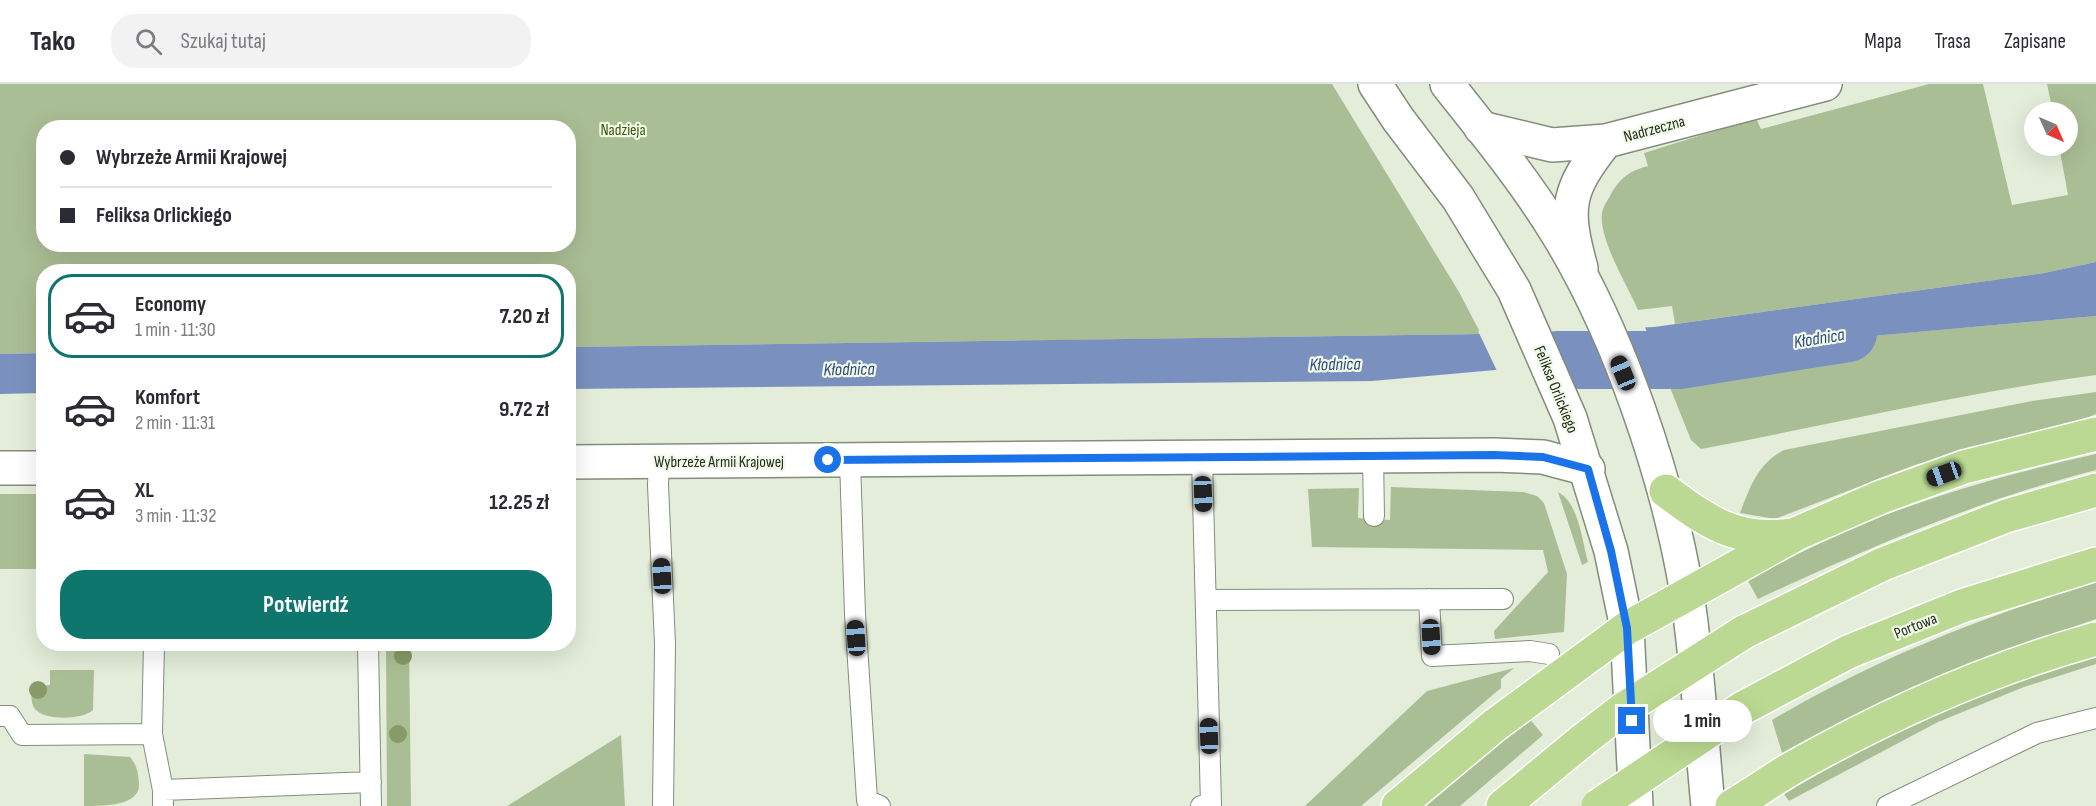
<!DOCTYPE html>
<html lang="pl">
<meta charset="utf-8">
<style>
:root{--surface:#fff;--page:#f2f2f3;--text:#2b2b33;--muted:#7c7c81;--line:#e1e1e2;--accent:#0f766e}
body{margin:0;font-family:"Sofia Sans Condensed",sans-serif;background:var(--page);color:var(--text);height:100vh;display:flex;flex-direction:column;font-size:22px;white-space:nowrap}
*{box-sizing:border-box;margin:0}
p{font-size:20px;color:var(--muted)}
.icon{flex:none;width:33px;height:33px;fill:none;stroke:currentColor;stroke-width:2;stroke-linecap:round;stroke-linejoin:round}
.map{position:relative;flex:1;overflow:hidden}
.sheet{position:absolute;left:36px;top:180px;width:540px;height:387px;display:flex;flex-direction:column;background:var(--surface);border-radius:24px;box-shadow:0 6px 24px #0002}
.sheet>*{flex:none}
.guide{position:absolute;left:36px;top:36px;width:540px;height:132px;border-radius:24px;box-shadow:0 6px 24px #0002;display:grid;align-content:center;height:132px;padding:0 24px;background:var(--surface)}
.needle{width:39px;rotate:135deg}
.tools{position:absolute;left:2024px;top:18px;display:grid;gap:12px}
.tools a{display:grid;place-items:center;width:54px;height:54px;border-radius:50%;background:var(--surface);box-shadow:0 6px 24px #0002;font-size:30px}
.end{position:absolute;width:27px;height:27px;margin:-14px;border:8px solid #1a73e8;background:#fff;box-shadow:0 0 0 3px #fff}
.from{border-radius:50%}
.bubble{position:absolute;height:42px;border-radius:21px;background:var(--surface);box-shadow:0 6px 24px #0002;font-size:20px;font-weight:700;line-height:42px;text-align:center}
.car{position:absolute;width:18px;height:36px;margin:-18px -9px;border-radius:8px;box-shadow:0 0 4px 2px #0007;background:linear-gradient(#222 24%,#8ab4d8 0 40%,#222 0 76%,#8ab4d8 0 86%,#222 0)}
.guide b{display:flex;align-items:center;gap:21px;height:57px;font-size:22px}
.guide b+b{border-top:2px solid var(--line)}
.guide i{width:15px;height:15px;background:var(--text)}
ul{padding:10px 0 0;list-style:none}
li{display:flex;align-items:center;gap:18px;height:84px;margin:0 12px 9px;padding:0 12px;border:3px solid transparent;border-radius:24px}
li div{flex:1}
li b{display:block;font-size:22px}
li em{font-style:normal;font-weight:700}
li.selected{border-color:var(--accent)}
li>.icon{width:54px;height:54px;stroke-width:1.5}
.action{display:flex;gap:12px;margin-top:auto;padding:12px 24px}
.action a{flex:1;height:69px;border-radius:24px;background:var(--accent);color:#fff;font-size:24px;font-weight:700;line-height:69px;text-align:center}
header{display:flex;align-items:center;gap:36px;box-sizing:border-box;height:84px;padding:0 30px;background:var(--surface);border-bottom:2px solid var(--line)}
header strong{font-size:28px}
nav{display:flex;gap:33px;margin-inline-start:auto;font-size:21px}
.search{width:420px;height:54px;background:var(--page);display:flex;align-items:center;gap:15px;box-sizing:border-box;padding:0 21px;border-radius:24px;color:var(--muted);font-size:22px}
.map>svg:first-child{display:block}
.green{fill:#aabe95;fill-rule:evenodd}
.water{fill:#7a91bf}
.pier{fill:#e3edd9}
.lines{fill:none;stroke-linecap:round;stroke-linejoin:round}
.river{stroke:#7a91bf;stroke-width:58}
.lane-casing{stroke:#848d7b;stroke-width:22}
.street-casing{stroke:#848d7b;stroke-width:36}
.secondary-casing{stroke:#848d7b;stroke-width:36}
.primary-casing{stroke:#fff;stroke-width:36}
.lane{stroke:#fff;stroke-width:20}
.street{stroke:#fff;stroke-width:33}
.secondary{stroke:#fff;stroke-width:33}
.primary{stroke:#bbd992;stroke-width:33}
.primary-bridge-casing{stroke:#fff;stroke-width:36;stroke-linecap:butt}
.primary-bridge{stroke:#bbd992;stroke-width:33}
.tree{fill:#879a67}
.route{stroke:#1a73e8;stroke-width:8}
.labels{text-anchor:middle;stroke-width:4.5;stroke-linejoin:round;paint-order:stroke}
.street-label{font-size:16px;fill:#262a22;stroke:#f0fae6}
.park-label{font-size:16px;fill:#3b5709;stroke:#f0fae6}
.water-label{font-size:18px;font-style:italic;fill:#2f4a86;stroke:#f0fae6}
</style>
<header>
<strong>Tako</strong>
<div class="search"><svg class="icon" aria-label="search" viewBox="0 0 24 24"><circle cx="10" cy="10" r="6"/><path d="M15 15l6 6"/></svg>Szukaj tutaj</div>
<nav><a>Mapa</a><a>Trasa</a><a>Zapisane</a></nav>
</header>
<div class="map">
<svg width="2096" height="722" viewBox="0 0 2096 722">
<rect width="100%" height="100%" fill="#e3edd9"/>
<path class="green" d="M 0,0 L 1332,0 L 1459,208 L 1481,250 L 569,263 L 568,188 L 44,188 L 43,269 L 0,270 ZM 44,44 L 568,44 L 568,160 L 44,160 Z
M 1929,0 L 1983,0 L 2012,121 L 2068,111 L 2059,62 L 2067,62 L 2067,28 L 2053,28 L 2047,0 L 2096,0 L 2096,178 L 2044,189 L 1675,240 L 1672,222 L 1638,226 C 1628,202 1595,150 1603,125 C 1605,119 1610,113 1612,108 C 1621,93 1631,86 1648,82 L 1644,69 L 1756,34 L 1761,45 Z
M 2096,232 L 2096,291 C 1963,309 1833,340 1701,365 L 1691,356 L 1657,271 Z
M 2096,308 L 2096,330 L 2089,333 L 1915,381 L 1775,435 L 1740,429 C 1750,403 1758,379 1784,366 L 2032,317 Z
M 2096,370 L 2096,386 C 1978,416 1868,464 1758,515 L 1747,495 C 1791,473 1835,451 1880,433 C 1950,406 2023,386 2096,370 Z
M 1391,403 L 1523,408 L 1537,412 L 1544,419 L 1567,490 L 1564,548 L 1495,555 L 1494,547 L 1548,488 L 1543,466 L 1312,463 L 1308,405 L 1359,404 L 1358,434 L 1390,436 Z
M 1558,408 C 1579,419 1582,457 1588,478 L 1582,481 Z
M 0,410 L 43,410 L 43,485 L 0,485 Z
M 2096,498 L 2096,535 L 1970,580 L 1783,672 L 1772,636 C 1875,575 1981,533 2096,498 Z
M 386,560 L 409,560 L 411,722 L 387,722 Z
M 2096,569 L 2096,580 L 2024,603 L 1938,638 L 1789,717 L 1784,710 C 1883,650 1987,606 2096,569 Z
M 1514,584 L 1501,595 L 1501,604 L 1361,722 L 1305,722 L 1427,607 Z
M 50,586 L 94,586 L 93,626 C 82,636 45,637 35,625 C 30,619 32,609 31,602 L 50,601 Z
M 1528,633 L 1543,651 L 1460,722 L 1419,722 Z
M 621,651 L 625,722 L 507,722 Z
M 84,670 L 130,673 C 137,681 138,688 139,699 C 141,722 105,722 84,722 Z"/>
<path class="water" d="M 2096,178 L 2096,232 L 1372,297 L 569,305 L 568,263 L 1481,250 L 1654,243 L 2044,189 Z
M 43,269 L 43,309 L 0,310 L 0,270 Z"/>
<path class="pier" d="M 1644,241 L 1658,274 L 1498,289 L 1478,247 Z"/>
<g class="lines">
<path class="river" d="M 1557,276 L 1679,276 L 1848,249"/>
<g class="lane-casing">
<path id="lane" d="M 1373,372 L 1374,432
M 850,376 L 855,530 L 867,716 L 880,722
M 659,377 L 658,401 L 665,560 L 663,722
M 1429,515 L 1432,572 L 1530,567 L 1549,570
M 1206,516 L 1503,515
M 154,560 L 152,650 L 163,706 L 163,722
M 368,560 L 371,722
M 0,632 L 10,632 L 22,651 L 152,650
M 163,706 L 371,698
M 1201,722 L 1211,721 L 1202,374
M 1887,722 L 2037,649 L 2096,634"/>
</g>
<g class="street-casing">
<path id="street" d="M 1481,44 L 1552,61 L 1606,57 L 1825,0
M 1581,184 C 1564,123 1567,106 1606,57
M 568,378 L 1494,371 L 1543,373 L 1588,385
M 0,384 L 44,384"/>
</g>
<g class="secondary-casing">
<path id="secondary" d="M 1375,0 L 1398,35 L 1458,114 L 1514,206 L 1570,334 L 1611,467 L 1627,544 L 1636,722
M 1447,0 C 1485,48 1525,97 1557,149 C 1619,250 1668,394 1687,510 C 1698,580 1701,652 1708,722"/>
</g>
<g class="primary-casing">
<path id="primary" d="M 1666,407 C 1706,437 1737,459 1790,451
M 1744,548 L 1883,480 L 2006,432 L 2096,406
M 1743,624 L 1848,568 L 1962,522 L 2096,480
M 1398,722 L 1495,641 L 1627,544 L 1798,449 L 1881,413 L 1964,383 L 2096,350
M 1503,722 L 1583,656
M 1732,722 C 1753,710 1773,695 1794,683 C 1888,630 1992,584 2096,555"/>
</g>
<use href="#lane" class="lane"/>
<use href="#street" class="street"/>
<use href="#secondary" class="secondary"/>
<use href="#primary" class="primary"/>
<g class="primary-bridge-casing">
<path id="primary-bridge" d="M 1583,656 L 1622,626 L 1744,548
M 1598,722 L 1743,624"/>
</g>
<use href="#primary-bridge" class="primary-bridge"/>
</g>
<g class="tree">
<circle cx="403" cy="572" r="9"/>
<circle cx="38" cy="606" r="9"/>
<circle cx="398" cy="650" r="9"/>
</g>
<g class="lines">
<path class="route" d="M 828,376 L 1494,371 L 1543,373 L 1588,385 L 1611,467 L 1627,544 L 1632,637"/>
</g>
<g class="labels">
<g class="street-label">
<text transform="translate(1654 44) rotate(-15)" y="6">Nadrzeczna</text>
<text transform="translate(1557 305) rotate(68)" y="6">Feliksa Orlickiego</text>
<text x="719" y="383">Wybrzeże Armii Krajowej</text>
<text transform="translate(1915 541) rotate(-22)" y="6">Portowa</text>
</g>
<g class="park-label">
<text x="623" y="51">Nadzieja</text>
</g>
<g class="water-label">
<text transform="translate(1819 254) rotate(-9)" y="6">Kłodnica</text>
<text transform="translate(1335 280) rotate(-1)" y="6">Kłodnica</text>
<text transform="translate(849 285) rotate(-1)" y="6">Kłodnica</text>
</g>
</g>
</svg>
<div class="tools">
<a><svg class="needle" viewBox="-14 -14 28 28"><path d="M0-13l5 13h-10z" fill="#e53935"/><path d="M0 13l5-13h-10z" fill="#7c7c81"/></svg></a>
</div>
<i class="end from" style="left:828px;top:376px"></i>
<i class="end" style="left:1632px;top:637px"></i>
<div class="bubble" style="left:1653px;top:616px;width:99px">1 min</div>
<i class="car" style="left:1623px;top:289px;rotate:338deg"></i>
<i class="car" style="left:1944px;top:390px;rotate:250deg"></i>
<i class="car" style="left:1203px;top:410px;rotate:178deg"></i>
<i class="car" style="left:662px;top:492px;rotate:357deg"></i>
<i class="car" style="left:1431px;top:553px;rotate:177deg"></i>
<i class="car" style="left:856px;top:554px;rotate:356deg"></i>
<i class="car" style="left:1209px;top:652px;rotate:358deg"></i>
<div class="guide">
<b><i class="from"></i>Wybrzeże Armii Krajowej</b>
<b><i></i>Feliksa Orlickiego</b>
</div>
<section class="sheet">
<ul>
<li class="selected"><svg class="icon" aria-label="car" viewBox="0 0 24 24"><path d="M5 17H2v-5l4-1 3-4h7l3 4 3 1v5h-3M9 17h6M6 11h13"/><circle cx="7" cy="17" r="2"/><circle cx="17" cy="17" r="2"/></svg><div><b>Economy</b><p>1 min · 11:30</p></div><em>7.20 zł</em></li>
<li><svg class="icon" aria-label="car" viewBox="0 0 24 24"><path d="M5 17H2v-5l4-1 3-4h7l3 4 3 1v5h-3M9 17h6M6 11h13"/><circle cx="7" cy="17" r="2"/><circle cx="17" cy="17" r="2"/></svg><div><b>Komfort</b><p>2 min · 11:31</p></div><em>9.72 zł</em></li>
<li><svg class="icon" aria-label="car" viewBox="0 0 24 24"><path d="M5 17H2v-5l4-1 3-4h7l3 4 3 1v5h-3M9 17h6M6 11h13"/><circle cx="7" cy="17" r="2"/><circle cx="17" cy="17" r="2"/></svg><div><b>XL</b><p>3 min · 11:32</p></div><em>12.25 zł</em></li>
</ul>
<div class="action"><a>Potwierdź</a></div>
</section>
</div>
